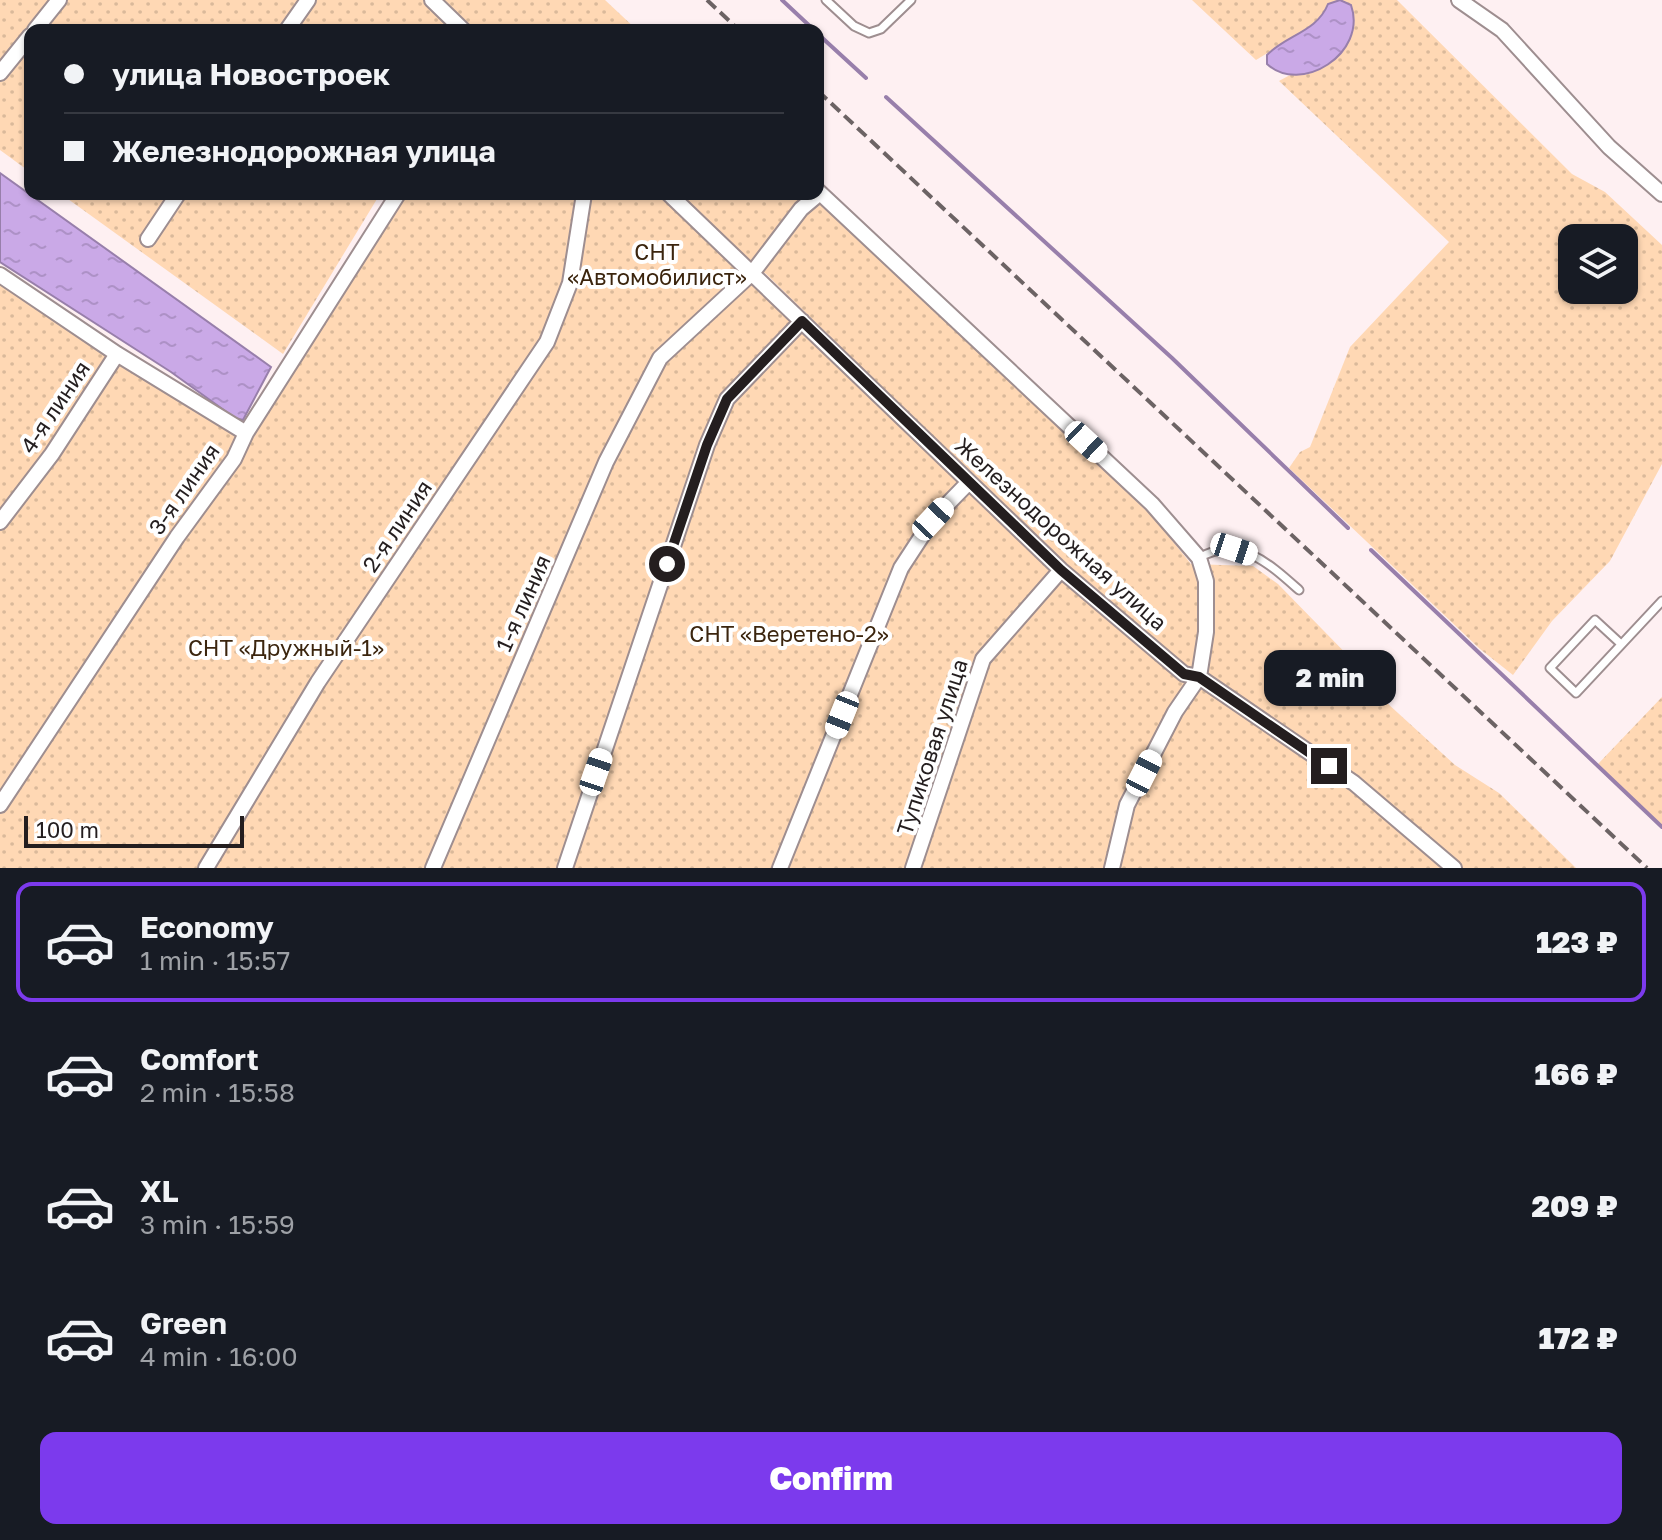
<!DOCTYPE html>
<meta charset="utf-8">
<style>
:root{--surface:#171b24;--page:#242831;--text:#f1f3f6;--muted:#9ea1a6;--line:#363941;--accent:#7c3aed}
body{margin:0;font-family:"Golos Text",sans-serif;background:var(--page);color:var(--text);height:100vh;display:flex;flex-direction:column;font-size:30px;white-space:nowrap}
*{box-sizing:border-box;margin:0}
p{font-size:26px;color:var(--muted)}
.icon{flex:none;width:44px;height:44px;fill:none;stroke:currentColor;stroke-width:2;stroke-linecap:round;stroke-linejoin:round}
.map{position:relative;height:868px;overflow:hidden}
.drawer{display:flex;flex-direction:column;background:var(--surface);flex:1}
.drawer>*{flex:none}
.top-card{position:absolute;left:24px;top:24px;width:800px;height:176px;border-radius:16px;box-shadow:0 2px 6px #0004;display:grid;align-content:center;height:176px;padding:0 40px;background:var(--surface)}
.controls{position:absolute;left:1558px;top:224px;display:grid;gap:16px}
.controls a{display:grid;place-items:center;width:80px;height:80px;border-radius:16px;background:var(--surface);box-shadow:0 2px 6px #0004;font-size:40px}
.scale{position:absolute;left:24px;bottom:20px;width:220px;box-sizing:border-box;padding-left:8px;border:4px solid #241e1f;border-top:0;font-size:22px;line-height:28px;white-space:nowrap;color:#241e1f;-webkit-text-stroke:6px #fff;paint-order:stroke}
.end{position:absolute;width:36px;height:36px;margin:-18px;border:10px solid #241e1f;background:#fff;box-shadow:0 0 0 4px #fff}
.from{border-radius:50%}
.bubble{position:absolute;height:56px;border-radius:16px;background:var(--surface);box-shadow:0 2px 6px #0004;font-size:26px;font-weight:800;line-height:56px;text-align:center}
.car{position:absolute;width:24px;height:48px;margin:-24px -12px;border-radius:10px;box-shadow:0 0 6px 2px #0007;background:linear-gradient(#fff 24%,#345 0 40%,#fff 0 76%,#345 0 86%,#fff 0)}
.top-card b{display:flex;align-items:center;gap:28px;height:76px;font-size:30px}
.top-card b+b{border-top:2px solid var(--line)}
.top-card i{width:20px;height:20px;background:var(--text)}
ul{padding:14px 0 0;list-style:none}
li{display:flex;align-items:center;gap:24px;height:120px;margin:0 16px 12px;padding:0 24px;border:4px solid transparent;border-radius:16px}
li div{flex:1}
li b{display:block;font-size:30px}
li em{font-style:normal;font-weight:800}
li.on{border-color:var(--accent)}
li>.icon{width:72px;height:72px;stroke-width:1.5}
.cta{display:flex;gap:16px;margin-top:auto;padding:16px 40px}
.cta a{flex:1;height:92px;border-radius:16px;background:var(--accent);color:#fff;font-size:32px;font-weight:800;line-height:92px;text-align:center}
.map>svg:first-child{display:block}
.grass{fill:url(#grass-dots);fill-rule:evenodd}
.water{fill:url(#water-ripples);stroke:#987fab;stroke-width:2}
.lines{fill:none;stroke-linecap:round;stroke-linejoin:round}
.stream{stroke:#987fab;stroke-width:4}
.service-casing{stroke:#9e8e90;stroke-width:11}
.minor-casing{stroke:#9e8e90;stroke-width:18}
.service{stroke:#fff;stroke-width:7}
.minor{stroke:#fff;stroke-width:14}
.rail{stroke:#6c6364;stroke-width:4;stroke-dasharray:12 6;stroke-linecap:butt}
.route{stroke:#241e1f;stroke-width:10}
.labels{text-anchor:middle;stroke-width:8;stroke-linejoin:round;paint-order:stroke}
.park-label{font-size:22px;fill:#3b250e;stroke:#fff}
.street-label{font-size:22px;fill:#241e1f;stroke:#fff}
</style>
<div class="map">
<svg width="1662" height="868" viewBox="0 0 1662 868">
<defs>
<pattern id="grass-dots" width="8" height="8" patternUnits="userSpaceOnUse" patternTransform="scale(2)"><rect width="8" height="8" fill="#ffd8b4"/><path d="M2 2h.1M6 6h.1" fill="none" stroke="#dab99a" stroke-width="1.8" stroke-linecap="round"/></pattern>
<pattern id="water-ripples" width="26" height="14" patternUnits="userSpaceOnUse" patternTransform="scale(2)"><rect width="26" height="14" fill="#caa9e7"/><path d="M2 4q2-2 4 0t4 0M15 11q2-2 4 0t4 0" fill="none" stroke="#ad91c6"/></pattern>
</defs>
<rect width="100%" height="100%" fill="#fef0f2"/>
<path class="grass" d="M 0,0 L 605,0 L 637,30 L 30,30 L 30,172 L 0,150 Z
M 1192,0 L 1339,0 L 1328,4 L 1323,15 L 1309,28 L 1256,60 Z
M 1340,0 L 1397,0 L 1572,174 L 1605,192 L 1662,245 L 1662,464 L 1610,561 L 1552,621 L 1513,675 L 1480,649 L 1289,468 L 1300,452 L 1310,447 L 1350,347 L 1449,242 L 1279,81 L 1290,75 L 1313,71 L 1351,5 ZM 1572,238 L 1624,238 L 1624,290 L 1572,290 Z
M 61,194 L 380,194 L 283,354 Z
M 398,194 L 812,194 L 1154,518 L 1191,564 L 1253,566 L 1278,584 L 1366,674 L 1364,682 L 1455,765 L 1499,793 L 1576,868 L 0,868 L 0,275 L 246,432 ZM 754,272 L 765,273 L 1075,576 Z
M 1662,697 L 1662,825 L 1598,764 Z"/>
<path class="water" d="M 1340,0 L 1351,5 C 1368,54 1300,95 1267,64 L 1267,55 C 1286,35 1317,32 1328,4 Z
M 0,173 L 271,367 L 243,420 L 235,418 L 171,372 L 0,262 Z"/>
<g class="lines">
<path class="stream" d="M 782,0 L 814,30
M 818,34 L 866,78
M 886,97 L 1172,358 L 1348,528
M 1371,550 L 1662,827"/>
<g class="service-casing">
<path id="service" d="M 826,0 L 854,26 L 869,33 L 881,29 L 911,0
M 1199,558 C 1238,534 1271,565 1299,590
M 1621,644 L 1595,620 L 1550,668 L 1576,693 L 1662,601"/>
</g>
<g class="minor-casing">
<path id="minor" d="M 432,0 L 463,30
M 1459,0 L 1502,30 L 1609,147 L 1662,194
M 35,30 L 59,0
M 287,30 L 308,0
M 0,73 L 30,36
M 818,191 L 1152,504 L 1199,558 L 1206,581 L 1206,632 L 1199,677 L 1175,712 L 1127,805 L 1112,868
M 669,194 L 1061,570 L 1184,674 L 1199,677 L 1354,783 L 1454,868
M 148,239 L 178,194
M 0,275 L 117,354 L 246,433
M 0,522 L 52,454 L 117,354
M 0,805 L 177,537 L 234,459 L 246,433 L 398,194
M 206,868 L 318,682 L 547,342 L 570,283 L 584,194
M 433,868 L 606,462 L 660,358 L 753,272 L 801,209 L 820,193
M 565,868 L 707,445 L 727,399 L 802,321
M 780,868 L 901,568 L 933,519 L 969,482
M 913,868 L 983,659 L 1061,570"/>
</g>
<use href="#service" class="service"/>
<use href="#minor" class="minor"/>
<path class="rail" d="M 707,0 L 739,30
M 818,91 L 1647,868"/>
</g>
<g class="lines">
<path class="route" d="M 667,564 L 707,445 L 727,399 L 802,321 L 1061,570 L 1184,674 L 1199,677 L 1329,766"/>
</g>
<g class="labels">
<g class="park-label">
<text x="657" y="260">СНТ<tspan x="657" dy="25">«Автомобилист»</tspan></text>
<text x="789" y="642">СНТ «Веретено-2»</text>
<text x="286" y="656">СНТ «Дружный-1»</text>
</g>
<g class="street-label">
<text transform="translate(55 407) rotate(-56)" y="8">4-я линия</text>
<text transform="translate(184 489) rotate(-55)" y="8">3-я линия</text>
<text transform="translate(397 526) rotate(-56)" y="8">2-я линия</text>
<text transform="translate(1061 534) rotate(42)" y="8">Железнодорожная улица</text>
<text transform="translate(523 603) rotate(-66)" y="8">1-я линия</text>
<text transform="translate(932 747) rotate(-72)" y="8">Тупиковая улица</text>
</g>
</g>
</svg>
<div class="controls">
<a><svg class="icon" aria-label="layers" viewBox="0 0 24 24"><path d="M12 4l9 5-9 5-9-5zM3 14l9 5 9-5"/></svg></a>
</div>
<div class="scale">100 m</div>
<i class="end from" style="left:667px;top:564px"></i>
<i class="end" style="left:1329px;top:766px"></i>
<div class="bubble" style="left:1264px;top:650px;width:132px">2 min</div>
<i class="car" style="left:1086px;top:442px;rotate:133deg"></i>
<i class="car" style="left:933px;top:519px;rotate:43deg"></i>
<i class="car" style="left:1234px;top:549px;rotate:108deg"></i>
<i class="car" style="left:842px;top:715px;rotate:202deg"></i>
<i class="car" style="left:596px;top:772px;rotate:19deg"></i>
<i class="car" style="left:1144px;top:773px;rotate:27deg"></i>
<div class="top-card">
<b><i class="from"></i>улица Новостроек</b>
<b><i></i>Железнодорожная улица</b>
</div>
</div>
<section class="drawer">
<ul>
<li class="on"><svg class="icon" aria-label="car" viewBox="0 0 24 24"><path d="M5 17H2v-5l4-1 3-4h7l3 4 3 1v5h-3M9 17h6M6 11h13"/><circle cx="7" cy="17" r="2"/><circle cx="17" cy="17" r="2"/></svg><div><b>Economy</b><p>1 min · 15:57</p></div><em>123 ₽</em></li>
<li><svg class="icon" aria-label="car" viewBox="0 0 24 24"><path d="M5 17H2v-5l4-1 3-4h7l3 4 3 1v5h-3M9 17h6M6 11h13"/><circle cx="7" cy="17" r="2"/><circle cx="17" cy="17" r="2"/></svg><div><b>Comfort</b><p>2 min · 15:58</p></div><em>166 ₽</em></li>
<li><svg class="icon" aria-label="car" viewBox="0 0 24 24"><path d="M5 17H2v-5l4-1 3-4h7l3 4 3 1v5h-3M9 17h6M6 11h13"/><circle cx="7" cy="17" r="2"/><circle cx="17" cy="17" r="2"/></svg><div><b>XL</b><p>3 min · 15:59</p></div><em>209 ₽</em></li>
<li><svg class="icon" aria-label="car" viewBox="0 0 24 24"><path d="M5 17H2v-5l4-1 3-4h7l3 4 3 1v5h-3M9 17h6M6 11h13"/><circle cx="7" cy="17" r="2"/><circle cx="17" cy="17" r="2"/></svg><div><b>Green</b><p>4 min · 16:00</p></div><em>172 ₽</em></li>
</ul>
<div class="cta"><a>Confirm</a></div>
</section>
